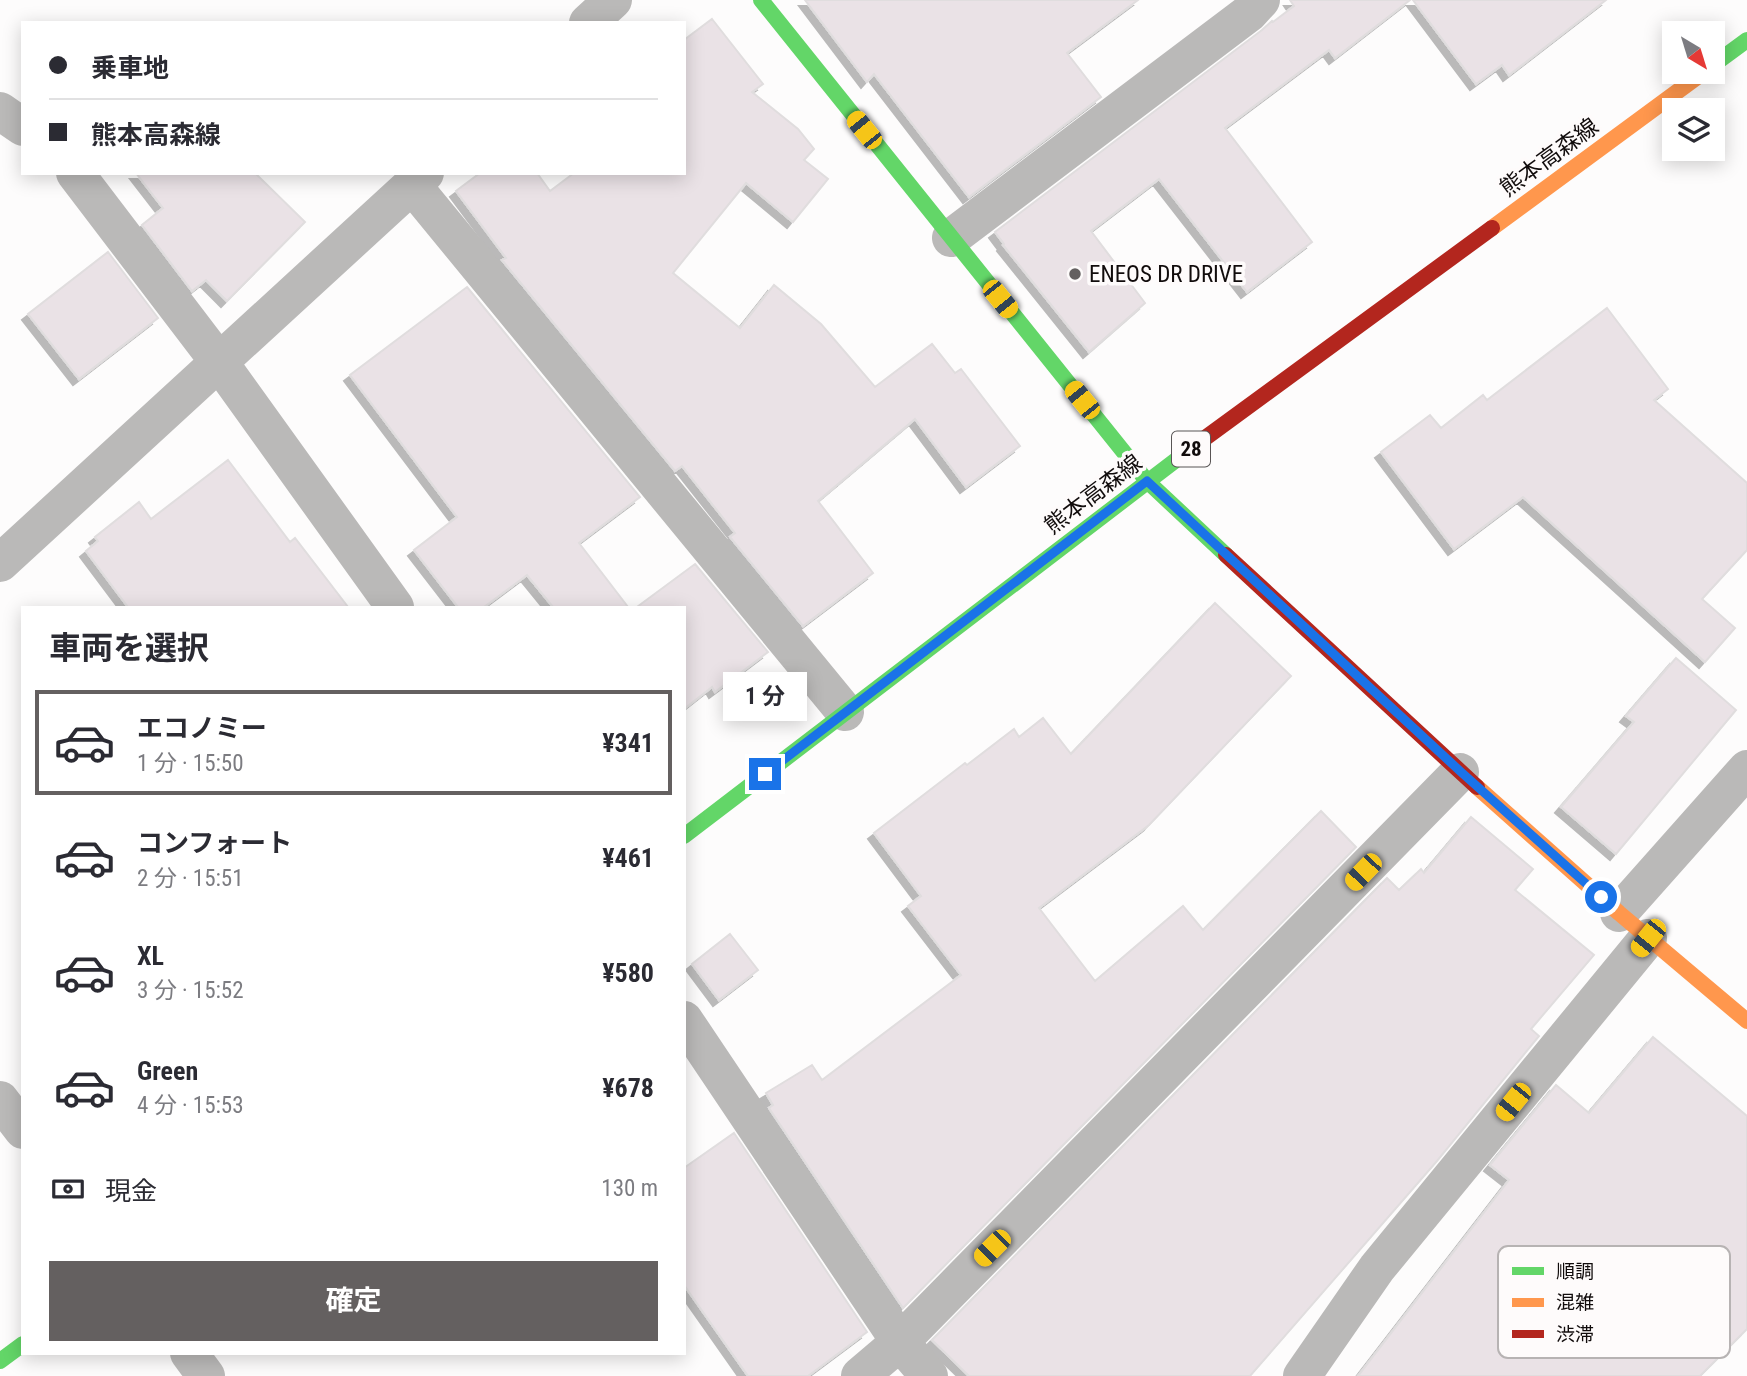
<!DOCTYPE html>
<html lang="ja">
<meta charset="utf-8">
<style>
:root{--surface:#fff;--page:#f2f2f3;--text:#2b2b33;--muted:#7c7c81;--line:#e1e1e2;--accent:#646060}
body{margin:0;font-family:"Roboto Condensed","Noto Sans JP",sans-serif;background:var(--page);color:var(--text);height:100vh;display:flex;flex-direction:column;font-size:26px;white-space:nowrap}
*{box-sizing:border-box;margin:0}
p{font-size:23px;color:var(--muted)}
.icon{flex:none;width:38px;height:38px;fill:none;stroke:currentColor;stroke-width:2;stroke-linecap:round;stroke-linejoin:round}
.map{position:relative;flex:1;overflow:hidden}
.details{position:absolute;left:21px;top:606px;width:665px;height:749px;display:flex;flex-direction:column;background:var(--surface);border-radius:0px;box-shadow:0 4px 18px #0003}
.details>*{flex:none}
.hud{position:absolute;left:21px;top:21px;width:665px;height:154px;border-radius:0px;box-shadow:0 4px 18px #0003;display:grid;align-content:center;height:154px;padding:0 28px;background:var(--surface)}
.needle{width:46px;rotate:142deg}
.buttons{position:absolute;left:1662px;top:21px;display:grid;gap:14px}
.buttons a{display:grid;place-items:center;width:63px;height:63px;border-radius:0px;background:var(--surface);box-shadow:0 4px 18px #0003;font-size:35px}
.end{position:absolute;width:32px;height:32px;margin:-16px;border:9px solid #1a73e8;background:#fff;box-shadow:0 0 0 4px #fff}
.from{border-radius:50%}
.bubble{position:absolute;height:49px;border-radius:0px;background:var(--surface);box-shadow:0 4px 18px #0003;font-size:23px;font-weight:700;line-height:49px;text-align:center}
.car{position:absolute;width:21px;height:42px;margin:-21px -10px;border-radius:9px;box-shadow:0 0 5px 2px #0007;background:linear-gradient(#f5c518 24%,#345 0 40%,#f5c518 0 76%,#345 0 86%,#f5c518 0)}
.hud b{display:flex;align-items:center;gap:24px;height:66px;font-size:26px}
.hud b+b{border-top:2px solid var(--line)}
.hud i{width:18px;height:18px;background:var(--text)}
ul{padding:0;list-style:none}
li{display:flex;align-items:center;gap:21px;height:105px;margin:0 14px 10px;padding:0 14px;border:4px solid transparent;border-radius:0px}
li div{flex:1}
li b{display:block;font-size:26px}
li em{font-style:normal;font-weight:700}
li.active{border-color:var(--accent)}
li>.icon{width:63px;height:63px;stroke-width:1.5}
h2{padding:0 28px;font-size:32px;line-height:84px}
.pay{display:flex;align-items:center;gap:18px;height:77px;padding:0 28px;font-size:26px}
.pay p{margin-inline-start:auto}
.action{display:flex;gap:14px;margin-top:auto;padding:14px 28px}
.action a{flex:1;height:80px;border-radius:0px;background:var(--accent);color:#fff;font-size:28px;font-weight:700;line-height:80px;text-align:center}
.map>svg:first-child{display:block}
.building{fill:#eae2e6;stroke:#e0ddde;stroke-width:2;filter:url(#shadow)}
.lines{fill:none;stroke-linecap:round;stroke-linejoin:round}
.street{stroke:#bab9b8;stroke-width:38}
.fast{stroke:#63d668;stroke-width:16}
.slow{stroke:#ff974d;stroke-width:16}
.jam{stroke:#b3261e;stroke-width:16}
.route{stroke:#1a73e8;stroke-width:9}
.poi-dot{fill:#646060;stroke:#fefbfb;stroke-width:2.5}
.labels{text-anchor:middle;stroke-width:7;stroke-linejoin:round;paint-order:stroke}
.shield{fill:#fefbfb;stroke:#585454;stroke-width:2}
.shield-label{font-size:21px;font-weight:bold;fill:#110c0c}
.street-label{font-size:23px;fill:#110c0c;stroke:#fefbfb}
.poi-label{font-size:23px;fill:#110c0c;stroke:#fefbfb;text-anchor:start}
.key{fill:#fefbfb;stroke:#b7b3b3;stroke-width:2}
.key-label{font-size:19px;fill:#110c0c}
</style>
<div class="map">
<svg width="1747" height="1376" viewBox="0 0 1747 1376">
<defs>
<filter id="shadow"><feDropShadow dx="-6" dy="6" stdDeviation="0" flood-color="#0004"/></filter>
</defs>
<rect width="100%" height="100%" fill="#fdfcfc"/>
<path class="building" d="M 805,0 L 1138,0 L 1067,53 L 1101,97 L 969,197 L 874,74 L 867,82 Z
M 1290,0 L 1410,0 L 1335,58 L 1329,50 L 1225,128 L 1312,242 L 1247,292 L 1159,179 L 1091,231 L 1145,303 L 1089,352 L 1003,245 L 1004,244 L 995,232 L 1262,30 L 1272,21 L 1273,22 L 1294,6 Z
M 1413,0 L 1606,0 L 1509,75 L 1502,65 L 1476,84 Z
M 712,19 L 763,84 L 752,92 L 798,129 L 814,149 L 804,160 L 828,179 L 793,222 L 746,183 L 673,273 L 740,328 L 774,285 L 821,324 L 875,387 L 932,344 L 955,373 L 961,369 L 1020,446 L 966,487 L 915,419 L 818,501 L 873,573 L 803,626 L 730,537 L 735,533 L 682,466 L 675,471 L 502,260 L 506,258 L 456,191 L 480,173 L 537,173 L 550,191 L 574,173 L 684,173 L 684,40 Z
M 136,173 L 255,173 L 305,222 L 227,301 L 206,280 L 192,291 L 142,225 L 163,208 Z
M 108,252 L 158,318 L 79,379 L 28,314 Z
M 467,287 L 640,497 L 579,543 L 628,607 L 553,607 L 527,575 L 484,607 L 458,607 L 414,550 L 457,517 L 350,375 Z
M 1607,308 L 1668,389 L 1654,400 L 1747,483 L 1747,550 L 1702,599 L 1735,628 L 1705,662 L 1523,497 L 1454,549 L 1381,452 L 1430,415 L 1441,428 L 1483,395 L 1487,400 Z
M 228,460 L 290,542 L 295,538 L 348,607 L 128,607 L 86,551 L 98,541 L 95,537 L 139,502 L 151,519 Z
M 695,564 L 768,652 L 715,692 L 712,687 L 684,709 L 684,607 L 637,607 Z
M 1215,603 L 1291,676 L 1149,825 L 1039,908 L 1095,981 L 1183,906 L 1203,930 L 1321,811 L 1356,847 L 903,1308 L 769,1108 L 773,1105 L 766,1093 L 812,1065 L 822,1080 L 961,975 L 908,906 L 921,896 L 874,833 L 965,763 L 967,765 L 1014,729 L 1019,737 L 1043,718 L 1071,754 Z
M 1676,658 L 1736,710 L 1616,854 L 1561,807 L 1634,722 L 1626,716 Z
M 1471,817 L 1533,869 L 1515,890 L 1594,955 L 1531,1029 L 1539,1036 L 1437,1161 L 1250,1376 L 969,1376 L 932,1340 L 1387,878 L 1399,890 L 1421,869 L 1424,873 Z
M 730,934 L 758,970 L 719,1000 L 692,964 Z
M 1653,1037 L 1747,1116 L 1747,1329 L 1700,1376 L 1358,1376 L 1509,1180 L 1490,1165 L 1556,1085 L 1589,1113 Z
M 734,1133 L 867,1332 L 808,1376 L 748,1376 L 684,1285 L 684,1168 Z"/>
<g class="lines">
<path class="street" d="M 588,23 L 613,0
M 0,111 L 23,127
M 75,173 L 219,362 L 395,607
M 412,185 L 845,712
M 951,238 L 1249,13 L 1261,0
M 0,563 L 425,173
M 1619,913 L 1747,769
M 684,1020 L 900,1342 L 929,1376
M 0,1100 L 23,1130
M 189,1353 L 206,1376
M 860,1376 L 900,1342 L 953,1288 L 1460,772
M 1302,1376 L 1377,1268 L 1648,938"/>
<path class="fast" d="M 761,0 L 1147,481 L 1226,555
M 1713,65 L 1747,40
M 684,836 L 1197,444
M 0,1361 L 23,1344"/>
<path class="slow" d="M 1492,228 L 1704,72
M 1477,787 L 1619,913 L 1747,1021"/>
<path class="jam" d="M 1197,444 L 1492,228
M 1226,555 L 1477,787"/>
</g>
<g class="lines">
<path class="route" d="M 765,774 L 1147,481 L 1461,772 L 1601,897"/>
</g>
<circle class="poi-dot" cx="1075" cy="274" r="7"/>
<g class="labels">
<rect class="shield" x="1172" y="431.5" width="38" height="35" rx="5"/>
<g class="shield-label">
<text x="1191" y="456">28</text>
</g>
<g class="street-label">
<text transform="translate(1549 157) rotate(-36)" y="8">熊本高森線</text>
<text transform="translate(1093 494) rotate(-37)" y="8">熊本高森線</text>
</g>
<g class="poi-label">
<text x="1089" y="282">ENEOS DR DRIVE</text>
</g>
</g>
<rect x="1498" y="1246" width="232" height="112" rx="10" class="key"/>
<rect x="1512" y="1267" width="32" height="8" fill="#63d668"/>
<rect x="1512" y="1298" width="32" height="9" fill="#ff974d"/>
<rect x="1512" y="1330" width="32" height="8" fill="#b3261e"/>
<g class="key-label">
<text x="1556" y="1278">順調</text>
<text x="1556" y="1309">混雑</text>
<text x="1556" y="1341">渋滞</text>
</g>
</svg>
<div class="buttons">
<a><svg class="needle" viewBox="-14 -14 28 28"><path d="M0-13l5 13h-10z" fill="#e53935"/><path d="M0 13l5-13h-10z" fill="#7c7c81"/></svg></a>
<a><svg class="icon" aria-label="layers" viewBox="0 0 24 24"><path d="M12 4l9 5-9 5-9-5zM3 14l9 5 9-5"/></svg></a>
</div>
<i class="end from" style="left:1601px;top:897px"></i>
<i class="end" style="left:765px;top:774px"></i>
<div class="bubble" style="left:723px;top:672px;width:84px">1 分</div>
<i class="car" style="left:864px;top:130px;rotate:321deg"></i>
<i class="car" style="left:1000px;top:299px;rotate:141deg"></i>
<i class="car" style="left:1082px;top:400px;rotate:321deg"></i>
<i class="car" style="left:1363px;top:872px;rotate:224deg"></i>
<i class="car" style="left:1648px;top:938px;rotate:219deg"></i>
<i class="car" style="left:1513px;top:1102px;rotate:219deg"></i>
<i class="car" style="left:992px;top:1248px;rotate:225deg"></i>
<div class="hud">
<b><i class="from"></i>乗車地</b>
<b><i></i>熊本高森線</b>
</div>
<section class="details">
<h2>車両を選択</h2>
<ul>
<li class="active"><svg class="icon" aria-label="car" viewBox="0 0 24 24"><path d="M5 17H2v-5l4-1 3-4h7l3 4 3 1v5h-3M9 17h6M6 11h13"/><circle cx="7" cy="17" r="2"/><circle cx="17" cy="17" r="2"/></svg><div><b>エコノミー</b><p>1 分 · 15:50</p></div><em>¥341</em></li>
<li><svg class="icon" aria-label="car" viewBox="0 0 24 24"><path d="M5 17H2v-5l4-1 3-4h7l3 4 3 1v5h-3M9 17h6M6 11h13"/><circle cx="7" cy="17" r="2"/><circle cx="17" cy="17" r="2"/></svg><div><b>コンフォート</b><p>2 分 · 15:51</p></div><em>¥461</em></li>
<li><svg class="icon" aria-label="car" viewBox="0 0 24 24"><path d="M5 17H2v-5l4-1 3-4h7l3 4 3 1v5h-3M9 17h6M6 11h13"/><circle cx="7" cy="17" r="2"/><circle cx="17" cy="17" r="2"/></svg><div><b>XL</b><p>3 分 · 15:52</p></div><em>¥580</em></li>
<li><svg class="icon" aria-label="car" viewBox="0 0 24 24"><path d="M5 17H2v-5l4-1 3-4h7l3 4 3 1v5h-3M9 17h6M6 11h13"/><circle cx="7" cy="17" r="2"/><circle cx="17" cy="17" r="2"/></svg><div><b>Green</b><p>4 分 · 15:53</p></div><em>¥678</em></li>
</ul>
<div class="pay"><svg class="icon" aria-label="cash" viewBox="0 0 24 24"><path d="M3 7h18v10H3z"/><circle cx="12" cy="12" r="2"/></svg>現金<p>130 m</p></div>
<div class="action"><a>確定</a></div>
</section>
</div>
